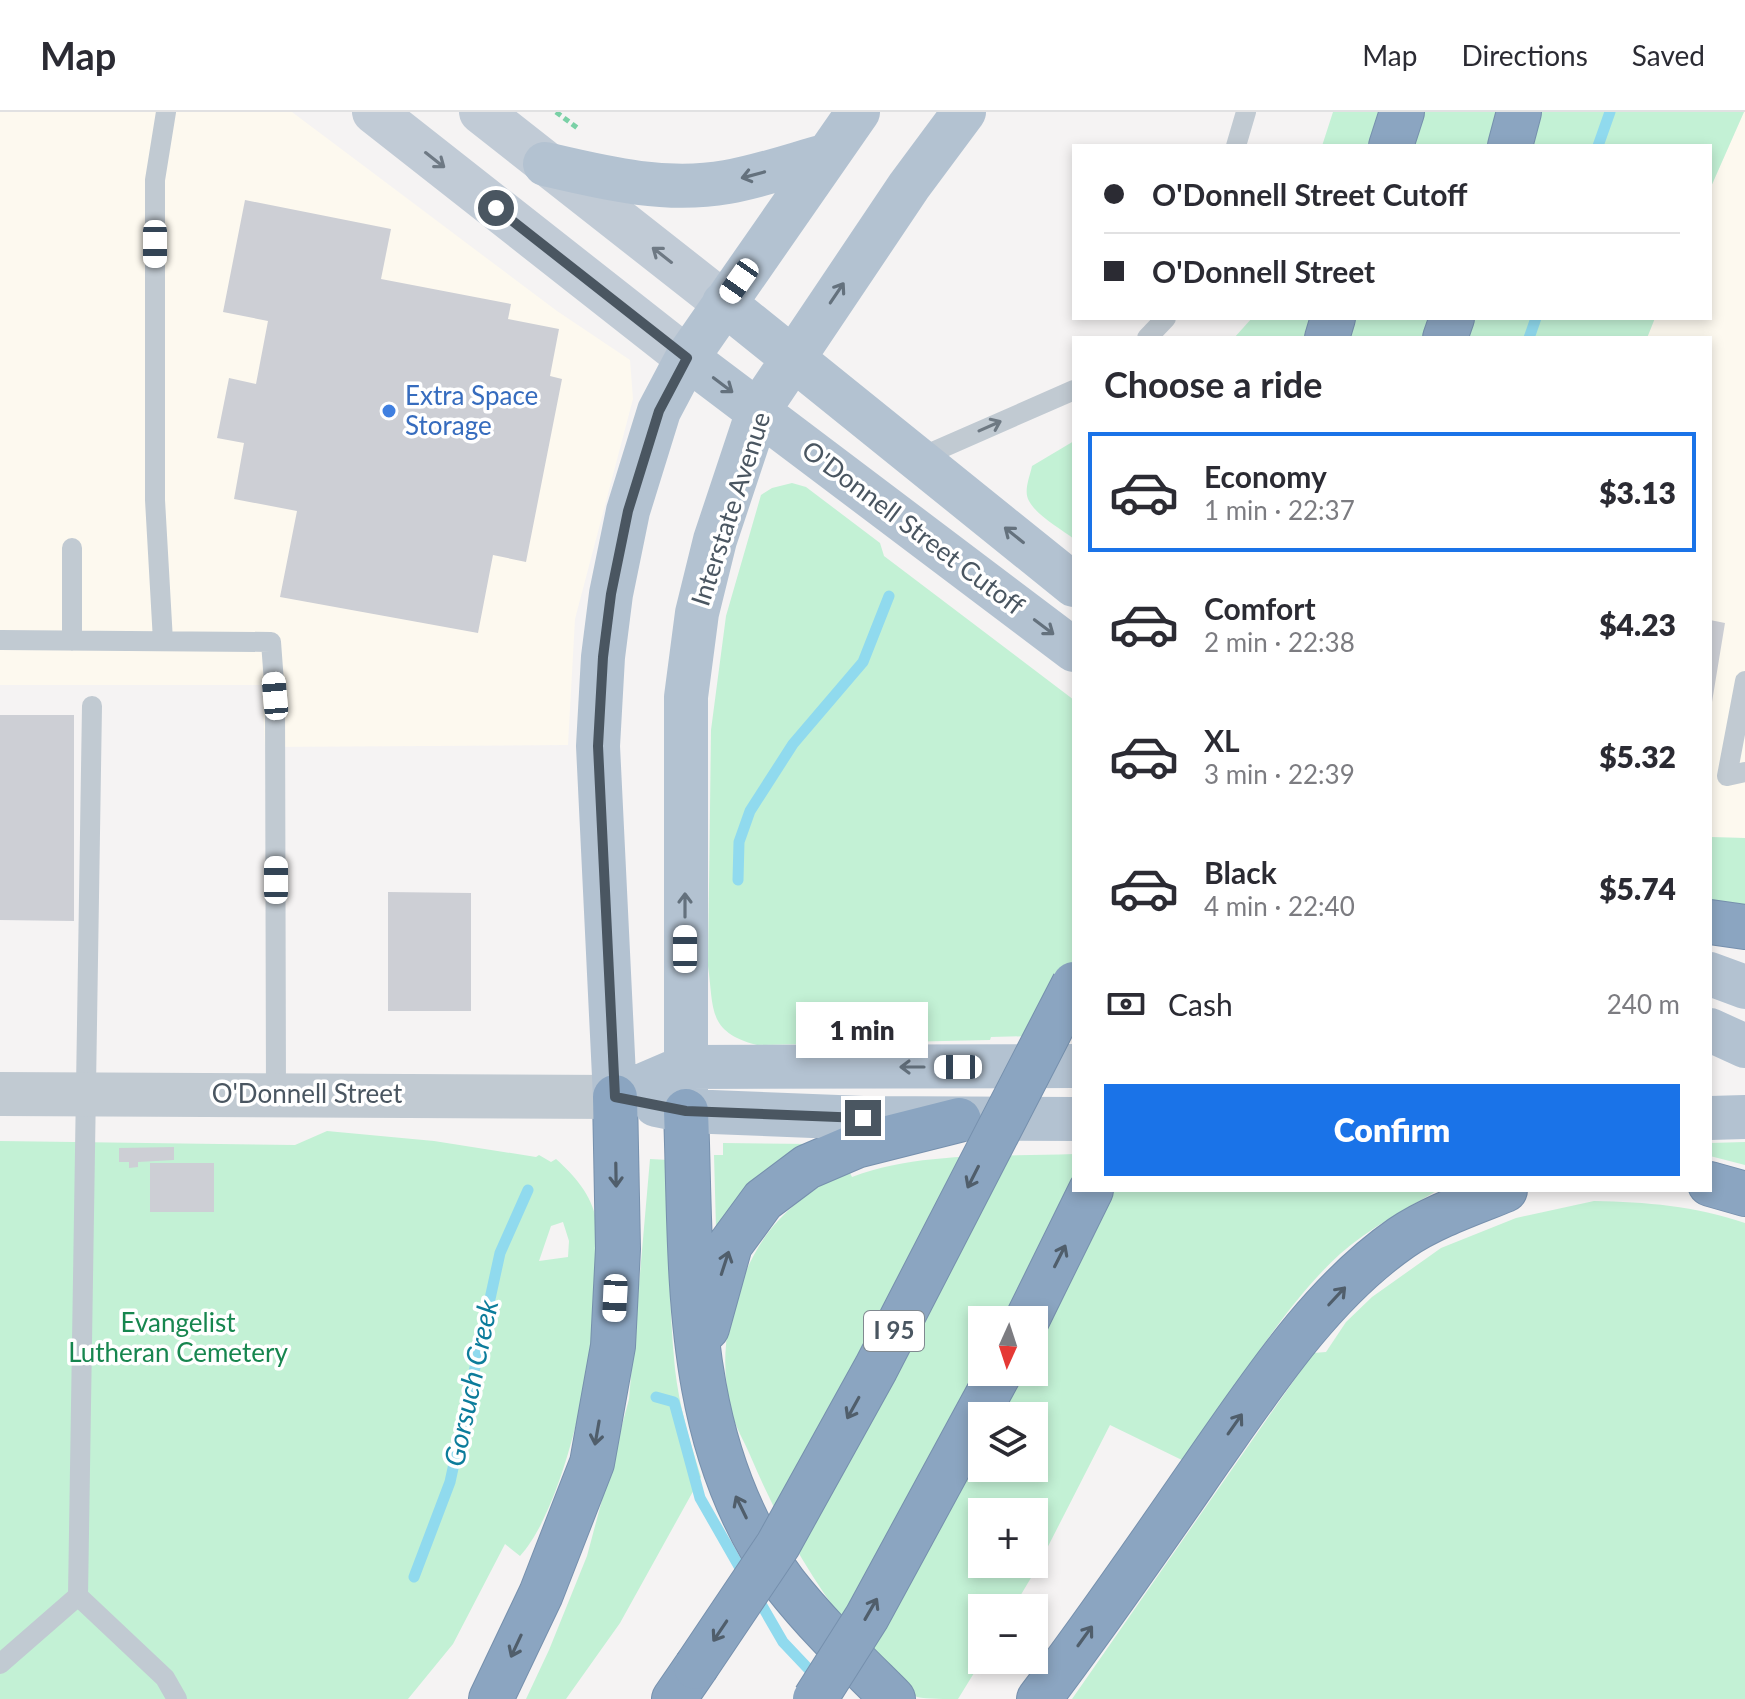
<!DOCTYPE html>
<meta charset="utf-8">
<style>
:root{--surface:#fff;--page:#f7f7f7;--text:#2b2b33;--muted:#7c7c81;--line:#e1e1e2;--accent:#1a73e8}
body{margin:0;font-family:Lato,sans-serif;background:var(--page);color:var(--text);height:100vh;display:flex;flex-direction:column;font-size:30px;white-space:nowrap}
*{box-sizing:border-box;margin:0}
p{font-size:26px;color:var(--muted)}
.icon{flex:none;width:44px;height:44px;fill:none;stroke:currentColor;stroke-width:2;stroke-linecap:round;stroke-linejoin:round}
.map{position:relative;flex:1;overflow:hidden}
.side{position:absolute;left:1072px;top:224px;width:640px;height:856px;display:flex;flex-direction:column;background:var(--surface);border-radius:0px;box-shadow:0 4px 12px #0003}
.side>*{flex:none}
.guide{position:absolute;left:1072px;top:32px;width:640px;height:176px;border-radius:0px;box-shadow:0 4px 12px #0003;display:grid;align-content:center;height:176px;padding:0 32px;background:var(--surface)}
.needle{width:52px;rotate:183deg}
.buttons{position:absolute;left:968px;top:1194px;display:grid;gap:16px}
.buttons a{display:grid;place-items:center;width:80px;height:80px;border-radius:0px;background:var(--surface);box-shadow:0 4px 12px #0003;font-size:40px}
.end{position:absolute;width:36px;height:36px;margin:-18px;border:10px solid #4a5661;background:#fff;box-shadow:0 0 0 4px #fff}
.from{border-radius:50%}
.bubble{position:absolute;height:56px;border-radius:0px;background:var(--surface);box-shadow:0 4px 12px #0003;font-size:26px;font-weight:800;line-height:56px;text-align:center}
.car{position:absolute;width:24px;height:48px;margin:-24px -12px;border-radius:10px;box-shadow:0 0 6px 2px #0007;background:linear-gradient(#fff 24%,#345 0 40%,#fff 0 76%,#345 0 86%,#fff 0)}
.guide b{display:flex;align-items:center;gap:28px;height:76px;font-size:30px}
.guide b+b{border-top:2px solid var(--line)}
.guide i{width:20px;height:20px;background:var(--text)}
ul{padding:0;list-style:none}
li{display:flex;align-items:center;gap:24px;height:120px;margin:0 16px 12px;padding:0 16px;border:4px solid transparent;border-radius:0px}
li div{flex:1}
li b{display:block;font-size:30px}
li em{font-style:normal;font-weight:800}
li.active{border-color:var(--accent)}
li>.icon{width:72px;height:72px;stroke-width:1.5}
h2{padding:0 32px;font-size:36px;line-height:96px}
.pay{display:flex;align-items:center;gap:20px;height:88px;padding:0 32px;font-size:30px}
.pay p{margin-inline-start:auto}
.primary-button{display:flex;gap:16px;margin-top:auto;padding:16px 32px}
.primary-button a{flex:1;height:92px;border-radius:0px;background:var(--accent);color:#fff;font-size:32px;font-weight:800;line-height:92px;text-align:center}
header{display:flex;align-items:center;gap:48px;box-sizing:border-box;height:112px;padding:0 40px;background:var(--surface);border-bottom:2px solid var(--line)}
header strong{font-size:38px}
nav{display:flex;gap:44px;margin-inline-start:auto;font-size:28px}
.map>svg:first-child{display:block}
.commercial{fill:#fdf9ef}
.green{fill:#c3f1d5;fill-rule:evenodd}
.lines{fill:none;stroke-linecap:round;stroke-linejoin:round}
.stream{stroke:#90daee;stroke-width:11}
.building{fill:#cdcfd5}
.motorway-casing{stroke:#7690ad;stroke-width:46}
.path{stroke:#7ad0a6;stroke-width:5;stroke-dasharray:6 4;stroke-linecap:butt}
.service{stroke:#c1cad2;stroke-width:20}
.tertiary{stroke:#c1cad2;stroke-width:44}
.secondary{stroke:#c1cbd6;stroke-width:44}
.primary{stroke:#b3c2d1;stroke-width:44}
.motorway{stroke:#8ba5c1;stroke-width:44}
.motorway-bridge-casing{stroke:#7690ad;stroke-width:46;stroke-linecap:butt}
.motorway-bridge{stroke:#8ba5c1;stroke-width:44}
.oneway{stroke:#6e7984}
.oneway2{stroke:#64717d}
.oneway3{stroke:#6e7983}
.oneway4{stroke:#505e6b}
.route{stroke:#4a5661;stroke-width:10}
.shop-dot{fill:#3f7fe0;stroke:#fff;stroke-width:3}
.labels{text-anchor:middle;stroke-width:7;stroke-linejoin:round;paint-order:stroke}
.shield{fill:#fff;stroke:#808990;stroke-width:2}
.shield-label{font-size:24px;font-weight:bold;fill:#4a5661}
.shop-label{font-size:26px;fill:#366cbe;stroke:#fff;text-anchor:start}
.street-label{font-size:26px;fill:#4a5661;stroke:#fff}
.park-label{font-size:26px;fill:#17864f;stroke:#fff}
.water-label{font-size:28px;font-style:italic;fill:#0c7c9b;stroke:#fff}
</style>
<header>
<strong>Map</strong>
<nav><a>Map</a><a>Directions</a><a>Saved</a></nav>
</header>
<div class="map">
<svg width="1745" height="1587" viewBox="0 0 1745 1587">
<rect width="100%" height="100%" fill="#f5f3f3"/>
<path class="commercial" d="M 0,0 L 292,0 L 557,199 L 630,248 L 633,287 L 575,507 L 568,633 L 265,635 L 262,573 L 0,573 Z
M 1744,0 L 1745,0 L 1745,726 L 1710,725 L 1710,226 L 1647,226 L 1655,206 L 1710,206 L 1710,77 Z"/>
<path class="green" d="M 1333,0 L 1744,0 L 1710,77 L 1710,34 L 1322,34 Z
M 1252,206 L 1655,206 L 1647,226 L 1234,226 Z
M 1074,329 L 1074,427 C 1061,417 1035,403 1028,387 C 1024,377 1030,364 1032,354 Z
M 792,371 L 806,375 L 880,431 L 884,444 L 1074,588 L 1074,923 L 991,925 L 990,928 L 757,933 C 707,920 714,897 708,854 L 711,618 L 726,504 L 761,383 L 772,376 Z
M 1710,725 L 1745,726 L 1745,805 L 1710,803 Z
M 327,1019 L 434,1029 L 536,1045 L 539,1043 L 551,1050 L 556,1047 C 574,1063 592,1083 596,1108 C 609,1185 573,1386 520,1444 L 505,1432 L 453,1532 L 408,1587 L 0,1587 L 0,1029 L 295,1033 ZM 563,1110 L 569,1129 L 568,1145 L 539,1149 L 551,1114 Z
M 1745,1030 L 1745,1053 L 1710,1044 L 1710,1031 Z
M 723,1031 L 812,1032 L 716,1117 L 714,1043 L 723,1043 Z
M 1074,1042 L 1074,1078 L 1438,1078 C 1404,1098 1370,1116 1340,1142 C 1280,1197 1232,1282 1186,1350 L 1110,1313 L 1038,1454 L 1013,1496 L 982,1496 L 982,1548 L 958,1587 C 947,1587 927,1587 917,1585 C 899,1575 886,1558 873,1544 C 820,1485 781,1416 750,1343 C 744,1329 735,1314 731,1299 C 726,1277 724,1254 726,1233 C 727,1214 732,1197 738,1180 C 760,1116 791,1090 848,1057 L 852,1065 C 921,1039 1001,1045 1074,1042 ZM 982,1208 L 1034,1208 L 1034,1260 L 982,1260 ZM 982,1304 L 1034,1304 L 1034,1356 L 982,1356 ZM 982,1400 L 1034,1400 L 1034,1452 L 982,1452 Z
M 650,1047 L 669,1048 C 669,1117 668,1188 675,1257 C 679,1294 690,1330 701,1365 L 620,1511 L 566,1587 L 526,1587 L 549,1538 L 587,1444 L 629,1287 Z
M 1594,1089 C 1646,1090 1695,1094 1745,1111 L 1745,1587 L 1072,1587 L 1313,1241 L 1326,1240 L 1346,1210 L 1372,1185 L 1441,1136 L 1516,1106 Z"/>
<g class="lines">
<path class="stream" d="M 1598,34 L 1610,0
M 1529,226 L 1536,206
M 738,768 L 739,730 L 750,699 L 793,632 L 863,550 L 889,484
M 656,1285 L 674,1290 L 700,1386 L 744,1463
M 414,1465 L 450,1370 L 500,1141 L 528,1078
M 757,1485 L 783,1530 L 818,1567"/>
</g>
<path class="building" d="M 245,88 L 391,117 L 381,167 L 511,192 L 508,207 L 559,217 L 550,264 L 562,267 L 526,450 L 493,443 L 478,521 L 280,485 L 297,399 L 234,387 L 244,331 L 217,326 L 229,266 L 256,272 L 268,209 L 223,200 Z
M 1710,508 L 1725,511 L 1712,590 L 1710,590 Z
M 0,603 L 74,603 L 74,809 L 0,808 Z
M 388,780 L 471,781 L 471,899 L 388,899 Z
M 174,1035 L 174,1048 L 138,1050 L 138,1055 L 129,1056 L 129,1050 L 119,1050 L 119,1036 Z
M 150,1051 L 214,1051 L 214,1100 L 150,1100 Z"/>
<g class="lines">
<g class="motorway-casing">
<path id="motorway" d="M 1391,34 L 1402,0
M 1510,34 L 1519,0
M 1327,226 L 1333,206
M 1445,226 L 1452,206
M 1710,810 L 1745,815
M 686,999 C 692,1163 682,1333 785,1472 C 817,1513 856,1550 893,1587
M 1710,1072 L 1745,1082
M 1027,1208 L 1091,1078
M 707,1216 L 730,1133 L 763,1088 L 807,1055 L 856,1034 L 959,1008
M 491,1587 L 541,1482 L 592,1351 L 613,1234 L 618,1137 L 615,985
M 674,1587 L 696,1555
M 1039,1587 C 1099,1508 1155,1426 1211,1345 C 1265,1268 1322,1181 1401,1126 C 1432,1105 1470,1092 1505,1078"/>
</g>
<path class="path" d="M 556,0 L 580,18"/>
<path class="service" d="M 1236,34 L 1246,0
M 1147,226 L 1166,206
M 919,346 L 1074,278
M 0,528 L 271,530 L 275,584 L 276,982
M 72,529 L 72,436
M 163,529 L 155,388 L 155,68 L 166,0
M 1745,569 L 1727,664 L 1745,660
M 92,594 L 78,1484 L 165,1566 L 177,1587
M 0,1552 L 78,1484"/>
<path class="tertiary" d="M 0,982 L 615,985"/>
<path class="secondary" d="M 374,0 L 687,246
M 481,0 L 724,191"/>
<path class="primary" d="M 545,52 C 605,66 665,81 727,70 C 761,64 795,52 828,43
M 724,191 L 1074,473
M 687,246 L 1074,538
M 1710,862 L 1745,875
M 1710,918 L 1745,934
M 615,985 L 598,634 L 603,545 L 611,482 L 628,399 L 659,299 L 687,246 L 858,0
M 615,985 L 685,955 L 1074,954
M 656,993 L 686,999 L 863,1006 L 1074,1007
M 686,999 L 686,585 L 697,501 L 715,428 L 758,299 L 909,74 L 964,0
M 1710,1006 L 1745,1005"/>
<use href="#motorway" class="motorway"/>
<g class="motorway-bridge-casing">
<path id="motorway-bridge" d="M 696,1555 L 778,1433 L 876,1256 L 1074,872
M 815,1587 L 867,1505 L 1000,1260"/>
</g>
<use href="#motorway-bridge" class="motorway-bridge"/>
</g>
<defs><path id="oneway-shaft" d="M-6 0H5M1.5-3L5.5 0L1.5 3" fill="none" stroke-width="1.6" stroke-linecap="round" stroke-linejoin="round" transform="scale(2)"/></defs>
<g class="oneway">
<use href="#oneway-shaft" transform="translate(435 48) rotate(38)"/>
<use href="#oneway-shaft" transform="translate(662 143) rotate(-142)"/>
</g>
<g class="oneway2">
<use href="#oneway-shaft" transform="translate(753 63) rotate(165)"/>
<use href="#oneway-shaft" transform="translate(837 181) rotate(-56)"/>
<use href="#oneway-shaft" transform="translate(723 273) rotate(37)"/>
<use href="#oneway-shaft" transform="translate(1014 423) rotate(-141)"/>
<use href="#oneway-shaft" transform="translate(1044 515) rotate(37)"/>
<use href="#oneway-shaft" transform="translate(685 793) rotate(-90)"/>
<use href="#oneway-shaft" transform="translate(912 955) rotate(180)"/>
</g>
<use class="oneway3" href="#oneway-shaft" transform="translate(990 314) rotate(-24)"/>
<g class="oneway4">
<use href="#oneway-shaft" transform="translate(616 1063) rotate(89)"/>
<use href="#oneway-shaft" transform="translate(973 1065) rotate(117)"/>
<use href="#oneway-shaft" transform="translate(1060 1144) rotate(-63)"/>
<use href="#oneway-shaft" transform="translate(725 1151) rotate(-72)"/>
<use href="#oneway-shaft" transform="translate(1337 1184) rotate(-47)"/>
<use href="#oneway-shaft" transform="translate(853 1296) rotate(119)"/>
<use href="#oneway-shaft" transform="translate(1235 1312) rotate(-55)"/>
<use href="#oneway-shaft" transform="translate(597 1321) rotate(100)"/>
<use href="#oneway-shaft" transform="translate(741 1395) rotate(-116)"/>
<use href="#oneway-shaft" transform="translate(871 1497) rotate(-60)"/>
<use href="#oneway-shaft" transform="translate(720 1519) rotate(124)"/>
<use href="#oneway-shaft" transform="translate(1085 1524) rotate(-54)"/>
<use href="#oneway-shaft" transform="translate(516 1534) rotate(115)"/>
</g>
<g class="lines">
<path class="route" d="M 496,96 L 687,246 L 659,299 L 628,399 L 611,482 L 603,545 L 598,634 L 615,985 L 686,999 L 863,1006"/>
</g>
<circle class="shop-dot" cx="389" cy="299" r="8"/>
<g class="labels">
<rect class="shield" x="864" y="1199" width="60" height="40" rx="6"/>
<g class="shield-label">
<text x="894" y="1227">I 95</text>
</g>
<g class="shop-label">
<text x="405" y="293">Extra Space<tspan x="405" dy="30">Storage</tspan></text>
</g>
<g class="street-label">
<text transform="translate(731 397) rotate(-72)" y="9">Interstate Avenue</text>
<text transform="translate(913 416) rotate(37)" y="9">O'Donnell Street Cutoff</text>
<text x="307" y="991">O'Donnell Street</text>
</g>
<g class="park-label">
<text x="178" y="1220">Evangelist<tspan x="178" dy="30">Lutheran Cemetery</tspan></text>
</g>
<g class="water-label">
<text transform="translate(471 1271) rotate(-78)" y="10">Gorsuch Creek</text>
</g>
</g>
</svg>
<div class="buttons">
<a><svg class="needle" viewBox="-14 -14 28 28"><path d="M0-13l5 13h-10z" fill="#e53935"/><path d="M0 13l5-13h-10z" fill="#7c7c81"/></svg></a>
<a><svg class="icon" aria-label="layers" viewBox="0 0 24 24"><path d="M12 4l9 5-9 5-9-5zM3 14l9 5 9-5"/></svg></a>
<a>+</a>
<a>−</a>
</div>
<i class="end from" style="left:496px;top:96px"></i>
<i class="end" style="left:863px;top:1006px"></i>
<div class="bubble" style="left:796px;top:890px;width:132px">1 min</div>
<i class="car" style="left:155px;top:132px;rotate:180deg"></i>
<i class="car" style="left:739px;top:169px;rotate:215deg"></i>
<i class="car" style="left:275px;top:584px;rotate:355deg"></i>
<i class="car" style="left:276px;top:768px;rotate:0deg"></i>
<i class="car" style="left:685px;top:837px;rotate:0deg"></i>
<i class="car" style="left:958px;top:955px;rotate:270deg"></i>
<i class="car" style="left:615px;top:1186px;rotate:183deg"></i>
<div class="guide">
<b><i class="from"></i>O'Donnell Street Cutoff</b>
<b><i></i>O'Donnell Street</b>
</div>
<section class="side">
<h2>Choose a ride</h2>
<ul>
<li class="active"><svg class="icon" aria-label="car" viewBox="0 0 24 24"><path d="M5 17H2v-5l4-1 3-4h7l3 4 3 1v5h-3M9 17h6M6 11h13"/><circle cx="7" cy="17" r="2"/><circle cx="17" cy="17" r="2"/></svg><div><b>Economy</b><p>1 min · 22:37</p></div><em>$3.13</em></li>
<li><svg class="icon" aria-label="car" viewBox="0 0 24 24"><path d="M5 17H2v-5l4-1 3-4h7l3 4 3 1v5h-3M9 17h6M6 11h13"/><circle cx="7" cy="17" r="2"/><circle cx="17" cy="17" r="2"/></svg><div><b>Comfort</b><p>2 min · 22:38</p></div><em>$4.23</em></li>
<li><svg class="icon" aria-label="car" viewBox="0 0 24 24"><path d="M5 17H2v-5l4-1 3-4h7l3 4 3 1v5h-3M9 17h6M6 11h13"/><circle cx="7" cy="17" r="2"/><circle cx="17" cy="17" r="2"/></svg><div><b>XL</b><p>3 min · 22:39</p></div><em>$5.32</em></li>
<li><svg class="icon" aria-label="car" viewBox="0 0 24 24"><path d="M5 17H2v-5l4-1 3-4h7l3 4 3 1v5h-3M9 17h6M6 11h13"/><circle cx="7" cy="17" r="2"/><circle cx="17" cy="17" r="2"/></svg><div><b>Black</b><p>4 min · 22:40</p></div><em>$5.74</em></li>
</ul>
<div class="pay"><svg class="icon" aria-label="cash" viewBox="0 0 24 24"><path d="M3 7h18v10H3z"/><circle cx="12" cy="12" r="2"/></svg>Cash<p>240 m</p></div>
<div class="primary-button"><a>Confirm</a></div>
</section>
</div>
